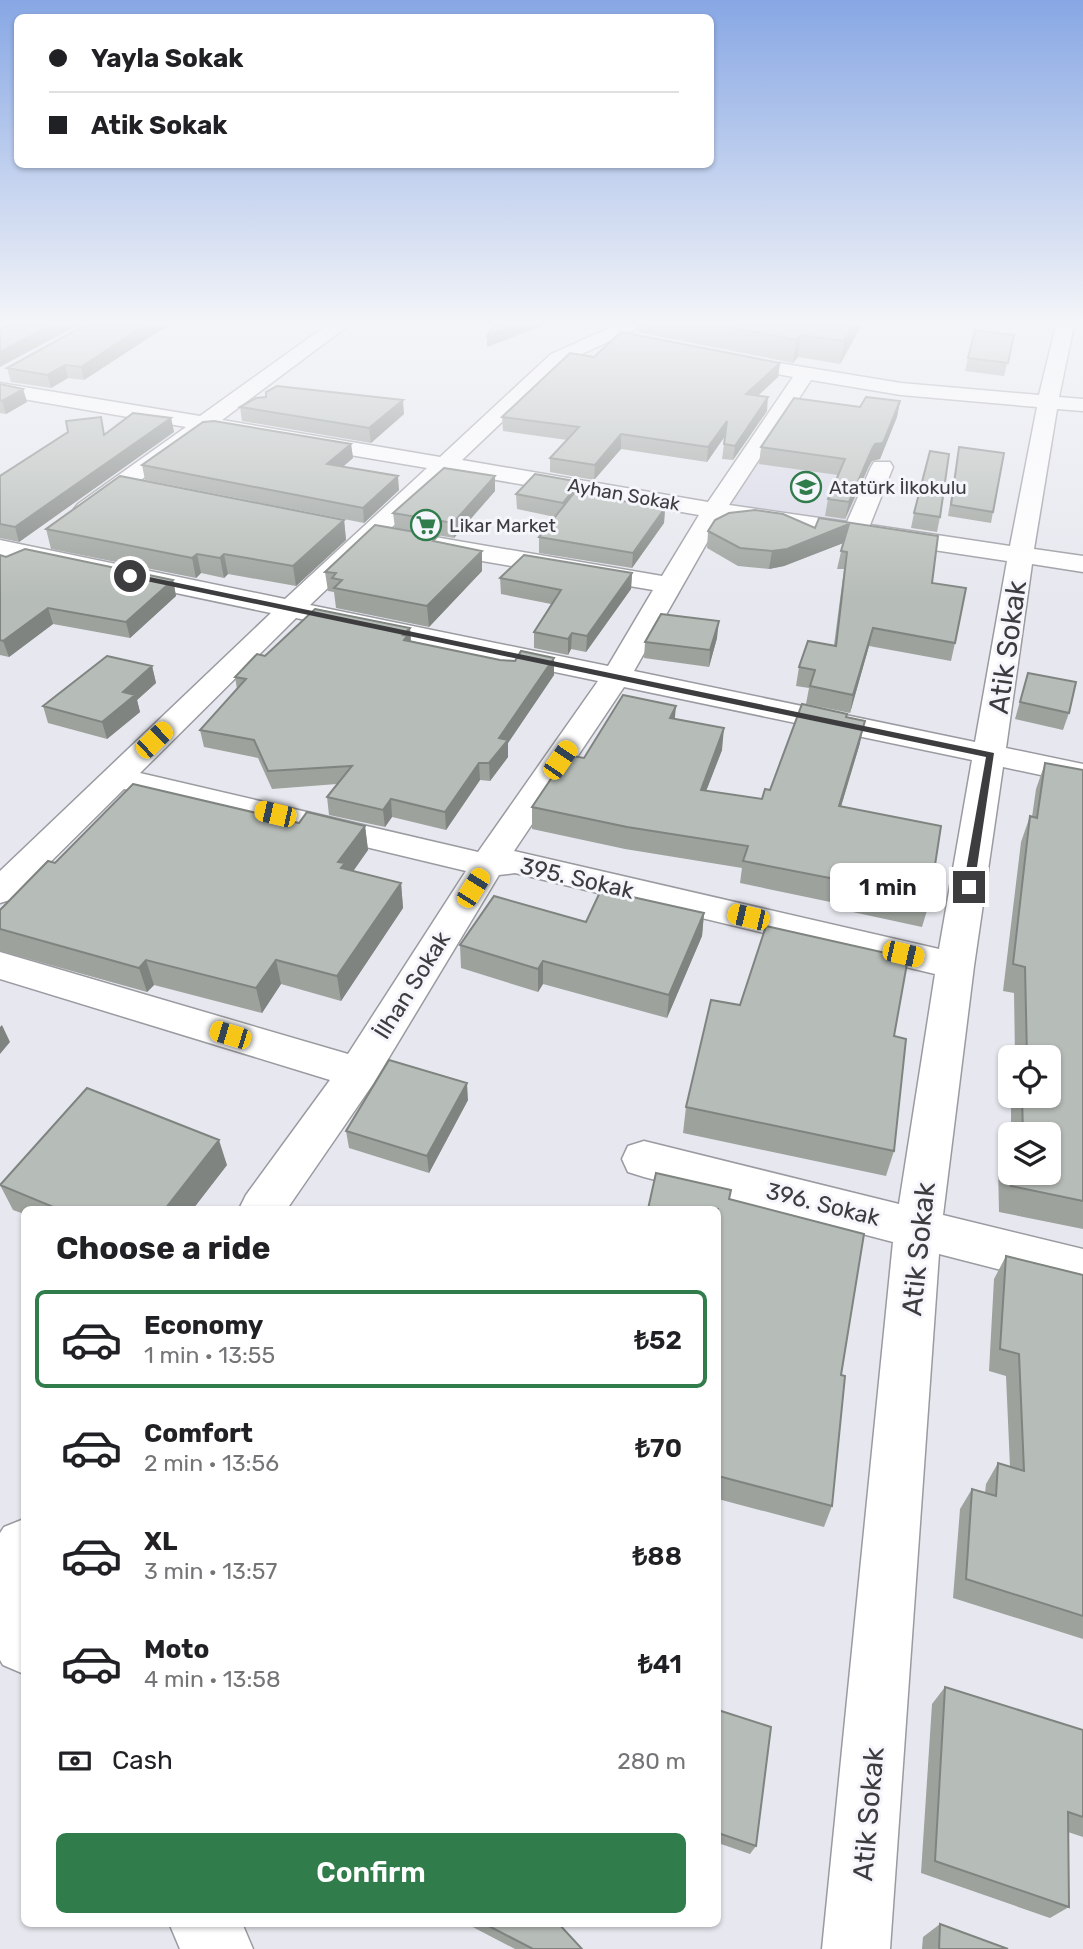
<!DOCTYPE html>
<meta charset="utf-8">
<style>
:root{--surface:#fff;--page:#f2f2f2;--text:#202124;--muted:#757577;--line:#e0e0e0;--accent:#307c4b}
body{margin:0;font-family:Rubik,sans-serif;background:var(--page);color:var(--text);height:100vh;display:flex;flex-direction:column;font-size:26px;white-space:nowrap}
*{box-sizing:border-box;margin:0}
p{font-size:23px;color:var(--muted)}
.icon{flex:none;width:38px;height:38px;fill:none;stroke:currentColor;stroke-width:2;stroke-linecap:round;stroke-linejoin:round}
.map{position:relative;flex:1;overflow:hidden}
.side{position:absolute;left:21px;top:1206px;width:700px;height:721px;display:flex;flex-direction:column;background:var(--surface);border-radius:10px;box-shadow:0 2px 5px #0004}
.side>*{flex:none}
.top-card{position:absolute;left:14px;top:14px;width:700px;height:154px;border-radius:10px;box-shadow:0 2px 5px #0004;display:grid;align-content:center;height:154px;padding:0 35px;background:var(--surface)}
.buttons{position:absolute;left:998px;top:1045px;display:grid;gap:14px}
.buttons a{display:grid;place-items:center;width:63px;height:63px;border-radius:10px;background:var(--surface);box-shadow:0 2px 5px #0004;font-size:35px}
.end{position:absolute;width:32px;height:32px;margin:-16px;border:9px solid #3d3d3f;background:#fff;box-shadow:0 0 0 4px #fff}
.from{border-radius:50%}
.bubble{position:absolute;height:49px;border-radius:10px;background:var(--surface);box-shadow:0 2px 5px #0004;font-size:23px;font-weight:600;line-height:49px;text-align:center}
.car{position:absolute;width:21px;height:42px;margin:-21px -10px;border-radius:9px;box-shadow:0 0 5px 2px #0007;background:linear-gradient(#f5c518 24%,#345 0 40%,#f5c518 0 76%,#345 0 86%,#f5c518 0)}
.top-card b{display:flex;align-items:center;gap:24px;height:66px;font-size:26px}
.top-card b+b{border-top:2px solid var(--line)}
.top-card i{width:18px;height:18px;background:var(--text)}
ul{padding:0;list-style:none}
li{display:flex;align-items:center;gap:21px;height:98px;margin:0 14px 10px;padding:0 21px;border:4px solid transparent;border-radius:10px}
li div{flex:1}
li b{display:block;font-size:26px}
li em{font-style:normal;font-weight:600}
li.selected{border-color:var(--accent)}
li>.icon{width:63px;height:63px;stroke-width:1.5}
h2{padding:0 35px;font-size:32px;line-height:84px}
.pay{display:flex;align-items:center;gap:18px;height:77px;padding:0 35px;font-size:26px}
.pay p{margin-inline-start:auto}
.primary-button{display:flex;gap:14px;margin-top:auto;padding:14px 35px}
.primary-button a{flex:1;height:80px;border-radius:10px;background:var(--accent);color:#fff;font-size:28px;font-weight:600;line-height:80px;text-align:center}
.map>svg:first-child{display:block}
.built{fill:#d9d9e7}
.lines{fill:none;stroke-linecap:round;stroke-linejoin:round}
.minor-casing{stroke:#9a9aa1;stroke-width:3}
.minor{fill:#fff;fill-rule:evenodd}
.wall{fill:#9da29d}
.shaded-wall{fill:#7f8480}
.building{fill:#b6bcb7;stroke:#7f8480;stroke-width:2}
.route{fill:#3d3d3f}
.labels{text-anchor:middle;stroke-width:6;stroke-linejoin:round;paint-order:stroke}
.far-poi-label{font-size:19px;fill:#3d3d3f;stroke:#f5f5fc;text-anchor:start}
.far-street-label{font-size:19px;fill:#3d3d3f;stroke:#f5f5fc}
.street-label{font-size:23px;fill:#3d3d3f;stroke:#f5f5fc}
.near-street-label{font-size:28px;fill:#3d3d3f;stroke:#f5f5fc}
</style>
<div class="map">
<svg width="1083" height="1949" viewBox="0 0 1083 1949">
<rect width="100%" height="100%" fill="#e7e8ef"/>
<path class="built" d="M 759,451 L 881,469 L 858,525 L 727,505 Z"/>
<g class="lines">
<g class="minor-casing">
<path id="minor" d="M 327,325 L 349,325 L 222,420 L 440,457 L 551,354 L 616,325 L 644,325 L 565,362 L 462,460 L 708,502 L 793,377 L 772,373 L 769,369 L 772,365 L 779,363 L 901,383 L 1039,395 L 1056,325 L 1074,325 L 1059,397 L 1083,399 L 1083,411 L 1057,409 L 1034,549 L 1083,556 L 1083,572 L 1032,564 L 1006,748 L 1083,764 L 1083,784 L 1003,767 L 974,966 L 943,1215 L 1083,1249 L 1083,1291 L 939,1254 L 890,1949 L 822,1949 L 893,1242 L 644,1177 L 628,1172 L 622,1159 L 628,1146 L 644,1141 L 899,1204 L 935,974 L 515,873 L 499,875 L 373,1084 L 287,1209 L 239,1209 L 246,1195 L 330,1080 L 0,979 L 0,952 L 348,1054 L 466,871 L 124,789 L 13,899 L 0,903 L 0,871 L 271,613 L 0,556 L 0,540 L 285,599 L 427,468 L 208,431 L 94,514 L 86,516 L 78,514 L 74,509 L 78,504 L 186,427 L 0,395 L 0,383 L 200,416 ZM 811,380 L 901,395 L 1037,407 L 1010,546 L 870,525 L 893,467 L 890,462 L 874,462 L 871,467 L 847,522 L 729,505 ZM 450,472 L 699,515 L 662,576 L 429,536 L 420,539 L 416,544 L 420,549 L 429,552 L 653,590 L 608,666 L 310,605 ZM 721,518 L 1007,561 L 975,742 L 634,671 ZM 296,618 L 598,681 L 478,852 L 140,773 ZM 624,687 L 972,760 L 939,949 L 514,851 Z
M 24,1519 L 24,1674 L 3,1665 L 0,1660 L 0,1533 L 4,1527 Z
M 169,1923 L 242,1923 L 253,1949 L 180,1949 Z"/>
</g>
<use href="#minor" class="minor"/>
</g>
<path class="wall" d="M 637,325 L 862,325 L 840,364 L 798,357 L 793,363 L 637,332 Z
M 156,333 L 84,380 L 68,378 L 51,388 L 11,382 L 7,368 Z
M 1014,335 L 1004,376 L 965,371 L 968,358 Z
M 594,357 L 780,363 L 778,377 L 758,396 L 767,411 L 733,460 L 722,459 L 725,436 L 707,462 L 621,449 L 594,480 L 550,472 L 550,458 L 567,440 L 503,431 L 502,417 Z
M 0,384 L 23,389 L 27,402 L 6,414 L 0,413 Z
M 900,401 L 897,417 L 880,459 L 872,461 L 869,466 L 845,519 L 825,516 L 828,499 L 838,475 L 759,464 L 761,447 L 860,407 Z
M 240,407 L 404,414 L 371,443 L 242,421 Z
M 171,418 L 174,432 L 19,542 L 0,538 L 0,476 L 105,434 Z
M 351,444 L 353,458 L 343,466 L 399,490 L 364,523 L 145,480 L 142,465 Z
M 959,447 L 993,512 L 991,523 L 948,516 Z
M 495,491 L 454,538 L 395,528 L 393,513 Z
M 516,494 L 580,494 L 665,508 L 664,523 L 632,568 L 539,553 L 539,537 L 555,517 L 517,509 Z
M 914,513 L 940,517 L 937,532 L 911,528 Z
M 783,514 L 932,583 L 955,643 L 951,661 L 869,646 L 850,713 L 806,704 L 809,688 L 796,686 L 799,667 L 834,645 L 844,569 L 837,569 L 843,543 L 784,566 L 769,569 L 738,566 L 707,548 L 708,531 Z
M 344,520 L 346,540 L 296,586 L 228,574 L 224,578 L 201,573 L 196,578 L 51,549 L 46,529 Z
M 438,542 L 482,571 L 429,627 L 336,608 L 334,592 L 328,591 L 325,572 Z
M 0,555 L 6,557 L 173,580 L 176,596 L 130,638 L 53,624 L 9,657 L 0,655 Z
M 632,573 L 631,589 L 586,652 L 571,649 L 568,655 L 534,648 L 534,632 L 551,604 L 501,594 L 500,578 Z
M 410,628 L 411,641 L 554,675 L 508,743 L 508,757 L 490,781 L 480,780 L 446,830 L 392,817 L 385,827 L 329,815 L 327,797 L 337,784 L 272,789 L 258,758 L 204,747 L 200,730 L 237,689 L 235,677 L 265,656 Z
M 717,638 L 709,667 L 644,658 L 645,642 Z
M 152,666 L 156,683 L 137,700 L 140,712 L 107,739 L 48,723 L 43,706 Z
M 1028,673 L 1069,713 L 1063,730 L 1015,719 Z
M 847,717 L 860,743 L 841,807 L 929,904 L 922,927 L 834,908 L 835,903 L 740,883 L 742,868 L 625,849 L 532,829 L 532,807 L 584,758 L 675,719 L 722,750 L 706,791 L 762,799 L 770,790 Z
M 1045,763 L 1083,770 L 1083,1229 L 999,1212 L 998,1166 L 1010,1141 L 1010,1172 L 1048,1172 L 1048,1134 L 1011,1134 L 1011,1096 L 1048,1096 L 1048,1057 L 1015,1057 L 1014,993 L 1003,991 L 1021,842 L 1030,816 L 1032,817 L 1036,789 Z
M 299,823 L 365,826 L 368,850 L 353,871 L 401,883 L 403,908 L 341,1001 L 281,984 L 262,1013 L 154,985 L 147,992 L 0,951 L 0,910 L 55,863 Z
M 704,913 L 702,936 L 667,1018 L 543,984 L 538,992 L 461,968 L 460,945 L 586,922 Z
M 894,1036 L 894,1151 L 886,1176 L 683,1133 L 686,1107 Z
M 468,1100 L 429,1173 L 349,1148 L 346,1131 Z
M 227,1165 L 193,1209 L 24,1209 L 24,1214 L 13,1210 L 0,1185 Z
M 729,1199 L 841,1375 L 832,1506 L 824,1527 L 718,1499 L 718,1209 Z
M 1006,1256 L 1083,1275 L 1083,1639 L 953,1598 L 960,1509 L 972,1489 L 985,1493 L 986,1484 L 998,1463 L 1010,1467 L 1006,1376 L 989,1371 L 994,1279 Z
M 945,1687 L 1083,1730 L 1083,1837 L 1068,1832 L 1069,1907 L 1050,1918 L 921,1873 L 932,1704 Z
M 718,1710 L 756,1846 L 750,1854 L 718,1843 Z
M 465,1923 L 558,1923 L 582,1949 L 515,1949 Z
M 940,1924 L 1008,1949 L 922,1949 L 923,1937 Z"/>
<path class="shaded-wall" d="M 51,325 L 78,325 L 0,367 L 0,352 Z
M 145,325 L 171,325 L 156,333 L 84,380 L 81,367 Z
M 516,325 L 545,325 L 487,347 L 487,336 Z
M 853,325 L 862,325 L 840,364 L 844,341 Z
M 801,335 L 798,357 L 793,363 L 796,340 Z
M 780,363 L 778,377 L 744,408 L 746,394 Z
M 65,365 L 68,378 L 51,388 L 47,375 Z
M 23,389 L 27,402 L 6,414 L 2,401 Z
M 768,397 L 767,411 L 733,460 L 735,446 Z
M 403,400 L 404,414 L 371,443 L 369,428 Z
M 900,401 L 897,417 L 880,459 L 872,461 L 869,466 L 845,519 L 849,502 L 872,449 Z
M 171,418 L 174,432 L 19,542 L 15,527 Z
M 727,421 L 725,436 L 707,462 L 708,447 Z
M 621,434 L 621,449 L 594,480 L 595,465 Z
M 351,444 L 353,458 L 329,479 L 327,464 Z
M 398,476 L 399,490 L 364,523 L 363,508 Z
M 495,476 L 495,491 L 454,538 L 453,523 Z
M 580,482 L 580,497 L 562,518 L 563,503 Z
M 665,508 L 664,523 L 632,568 L 633,553 Z
M 344,520 L 346,540 L 296,586 L 293,566 Z
M 849,524 L 846,542 L 784,566 L 769,569 L 772,551 Z
M 482,551 L 482,571 L 429,627 L 427,606 Z
M 197,554 L 201,573 L 196,578 L 192,558 Z
M 224,554 L 228,574 L 224,578 L 220,558 Z
M 632,573 L 631,589 L 586,652 L 587,636 Z
M 173,580 L 176,596 L 130,638 L 126,622 Z
M 48,608 L 53,624 L 9,657 L 3,641 Z
M 719,621 L 717,638 L 709,667 L 710,650 Z
M 410,628 L 411,645 L 408,648 L 403,635 Z
M 873,628 L 869,646 L 850,713 L 853,695 Z
M 572,633 L 571,649 L 568,655 L 568,639 Z
M 554,658 L 554,675 L 508,743 L 508,757 L 490,781 L 489,763 L 499,738 Z
M 152,666 L 156,683 L 137,700 L 140,712 L 107,739 L 102,722 L 123,692 Z
M 676,706 L 674,728 L 670,718 Z
M 865,721 L 860,743 L 834,829 L 839,806 Z
M 724,728 L 722,750 L 698,812 L 701,790 Z
M 479,763 L 480,780 L 446,830 L 445,812 Z
M 391,799 L 392,817 L 385,827 L 383,810 Z
M 365,826 L 368,850 L 347,880 L 338,862 Z
M 401,883 L 403,908 L 341,1001 L 337,976 Z
M 704,913 L 702,936 L 667,1018 L 669,995 Z
M 146,960 L 154,985 L 147,992 L 139,968 Z
M 276,960 L 281,984 L 262,1013 L 256,988 Z
M 543,961 L 543,984 L 538,992 L 538,969 Z
M 2,1025 L 10,1042 L 0,1054 L 0,1027 Z
M 467,1083 L 468,1100 L 429,1173 L 427,1156 Z
M 219,1140 L 227,1165 L 193,1209 L 165,1209 Z"/>
<path class="building" d="M 9,325 L 51,325 L 0,352 L 0,330 Z
M 85,325 L 145,325 L 81,367 L 65,365 L 47,375 L 7,368 Z
M 494,325 L 516,325 L 487,336 Z
M 721,325 L 853,325 L 844,341 L 801,335 L 796,340 Z
M 975,330 L 1014,335 L 1008,363 L 968,358 Z
M 621,332 L 780,363 L 746,394 L 768,397 L 735,446 L 724,444 L 727,421 L 708,447 L 621,434 L 595,465 L 550,458 L 579,427 L 502,417 L 570,353 L 594,357 Z
M 0,384 L 23,389 L 2,401 L 0,400 Z
M 277,386 L 403,400 L 369,428 L 240,407 L 256,398 L 266,397 L 266,392 Z
M 866,397 L 900,401 L 883,443 L 875,444 L 872,449 L 849,502 L 828,499 L 845,459 L 761,447 L 794,398 L 860,407 Z
M 133,413 L 171,418 L 15,527 L 0,524 L 0,476 L 68,432 L 66,421 L 101,417 L 104,435 Z
M 214,421 L 351,444 L 327,464 L 398,476 L 363,508 L 142,465 L 203,422 Z
M 959,447 L 1004,453 L 993,512 L 951,505 Z
M 930,451 L 949,454 L 940,517 L 914,513 Z
M 444,468 L 495,476 L 453,523 L 393,513 Z
M 535,474 L 580,482 L 563,503 L 516,494 Z
M 120,476 L 344,520 L 293,566 L 224,554 L 220,558 L 197,554 L 192,558 L 46,529 Z
M 574,493 L 665,508 L 633,553 L 539,537 Z
M 755,510 L 783,514 L 815,528 L 819,518 L 938,536 L 932,583 L 966,588 L 955,643 L 873,628 L 853,695 L 810,686 L 815,670 L 799,667 L 808,641 L 836,646 L 847,552 L 841,551 L 849,524 L 787,549 L 772,551 L 740,548 L 708,531 L 715,520 L 729,513 Z
M 375,525 L 438,536 L 433,541 L 482,551 L 427,606 L 334,588 L 342,580 L 332,578 L 336,573 L 325,572 Z
M 25,549 L 173,580 L 126,622 L 48,608 L 3,641 L 0,640 L 0,555 L 6,557 Z
M 524,555 L 632,573 L 587,636 L 572,633 L 568,639 L 534,632 L 561,590 L 500,578 Z
M 315,609 L 410,628 L 403,635 L 407,636 L 404,640 L 500,660 L 515,661 L 521,651 L 554,658 L 499,738 L 508,740 L 489,763 L 479,763 L 445,812 L 391,799 L 383,810 L 327,797 L 352,766 L 268,771 L 254,740 L 200,730 L 246,679 L 235,677 L 257,654 L 265,656 Z
M 661,614 L 719,621 L 710,650 L 645,642 Z
M 107,656 L 152,666 L 123,692 L 135,695 L 102,722 L 43,706 Z
M 1028,673 L 1076,682 L 1069,713 L 1020,702 Z
M 623,695 L 676,706 L 670,718 L 724,728 L 701,790 L 762,799 L 765,789 L 770,790 L 802,704 L 847,714 L 846,717 L 865,721 L 839,806 L 941,826 L 929,904 L 839,885 L 840,880 L 743,861 L 748,846 L 627,827 L 532,807 L 567,755 L 584,758 Z
M 1045,763 L 1083,770 L 1083,1201 L 1011,1186 L 1011,1172 L 1048,1172 L 1048,1134 L 1023,1134 L 1022,1096 L 1048,1096 L 1048,1057 L 1027,1057 L 1025,967 L 1013,964 L 1030,816 L 1037,818 Z
M 133,784 L 299,823 L 307,812 L 365,826 L 338,862 L 345,863 L 341,868 L 401,883 L 337,976 L 276,960 L 256,988 L 146,960 L 139,968 L 0,929 L 0,910 L 48,861 L 55,863 Z
M 601,890 L 704,913 L 669,995 L 543,961 L 538,969 L 460,945 L 494,896 L 586,922 Z
M 766,926 L 908,958 L 894,1036 L 906,1039 L 894,1151 L 686,1107 L 711,1000 L 740,1005 Z
M 389,1060 L 467,1083 L 427,1156 L 346,1131 Z
M 87,1088 L 219,1140 L 165,1209 L 58,1209 L 0,1185 Z
M 656,1173 L 731,1190 L 729,1199 L 864,1234 L 841,1375 L 845,1376 L 832,1506 L 718,1476 L 718,1209 L 648,1209 Z
M 1006,1256 L 1083,1275 L 1083,1616 L 966,1579 L 972,1489 L 996,1496 L 998,1463 L 1024,1471 L 1019,1354 L 1000,1349 Z
M 945,1687 L 1083,1730 L 1083,1817 L 1068,1812 L 1069,1907 L 935,1861 Z
M 718,1710 L 771,1727 L 756,1846 L 718,1833 Z
M 483,1923 L 558,1923 L 582,1949 L 533,1949 Z
M 940,1924 L 1008,1949 L 939,1949 Z"/>
<linearGradient id="sky" x2="0" y2="1"><stop stop-color="#87a7e4"/><stop offset="0.54" stop-color="#f4f5f8"/><stop offset="1" stop-color="#f4f5f8" stop-opacity="0"/></linearGradient>
<rect width="1083" height="598" fill="url(#sky)"/>
<path class="route" d="M 130,573 L 994,753 L 974,887 L 969,891 L 963,887 L 986,757 L 127,577 Z"/>
<defs>
<g id="school-ring" transform="scale(1.575)"><circle r="9.5" fill="#f5f5fc" stroke="#307c4b" stroke-width="1.5"/><path d="M0-5L7-2L0 1L-7-2ZM-4 1L0 2.5L4 1V4Q0 6-4 4Z" fill="#307c4b"/></g>
<g id="supermarket-ring" transform="scale(1.575)"><circle r="9.5" fill="#f5f5fc" stroke="#307c4b" stroke-width="1.5"/><path d="M-6-5.5h2.5l.6 2H6L4.5 2H-2.5L-4.4-4H-6ZM-1.5 3.2a1.3 1.3 0 1 0 .1 0ZM3 3.2a1.3 1.3 0 1 0 .1 0Z" fill="#307c4b"/></g>
</defs>
<g fill-rule="evenodd">
<use href="#school-ring" x="806" y="487"/>
<use href="#supermarket-ring" x="426" y="525"/>
</g>
<g class="labels">
<g class="far-poi-label">
<text x="829" y="494">Atatürk İlkokulu</text>
<text x="449" y="532">Likar Market</text>
</g>
<g class="far-street-label">
<text transform="translate(624 494) rotate(10)" y="7">Ayhan Sokak</text>
</g>
<g class="street-label">
<text transform="translate(577 878) rotate(13)" y="8">395. Sokak</text>
<text transform="translate(412 985) rotate(-58)" y="8">İlhan Sokak</text>
<text transform="translate(823 1204) rotate(14)" y="8">396. Sokak</text>
</g>
<g class="near-street-label">
<text transform="translate(1007 647) rotate(-82)" y="10">Atik Sokak</text>
<text transform="translate(918 1249) rotate(-84)" y="10">Atik Sokak</text>
<text transform="translate(868 1814) rotate(-85)" y="10">Atik Sokak</text>
</g>
</g>
</svg>
<div class="buttons">
<a><svg class="icon" aria-label="locate" viewBox="0 0 24 24"><circle cx="12" cy="12" r="6"/><path d="M12 2v4M12 18v4M2 12h4M18 12h4"/></svg></a>
<a><svg class="icon" aria-label="layers" viewBox="0 0 24 24"><path d="M12 4l9 5-9 5-9-5zM3 14l9 5 9-5"/></svg></a>
</div>
<i class="end from" style="left:130px;top:576px"></i>
<i class="end" style="left:969px;top:887px"></i>
<div class="bubble" style="left:830px;top:863px;width:116px">1 min</div>
<i class="car" style="left:154px;top:740px;rotate:46deg"></i>
<i class="car" style="left:560px;top:760px;rotate:34deg"></i>
<i class="car" style="left:275px;top:814px;rotate:283deg"></i>
<i class="car" style="left:473px;top:888px;rotate:32deg"></i>
<i class="car" style="left:748px;top:917px;rotate:283deg"></i>
<i class="car" style="left:903px;top:954px;rotate:103deg"></i>
<i class="car" style="left:230px;top:1035px;rotate:287deg"></i>
<div class="top-card">
<b><i class="from"></i>Yayla Sokak</b>
<b><i></i>Atik Sokak</b>
</div>
<section class="side">
<h2>Choose a ride</h2>
<ul>
<li class="selected"><svg class="icon" aria-label="car" viewBox="0 0 24 24"><path d="M5 17H2v-5l4-1 3-4h7l3 4 3 1v5h-3M9 17h6M6 11h13"/><circle cx="7" cy="17" r="2"/><circle cx="17" cy="17" r="2"/></svg><div><b>Economy</b><p>1 min · 13:55</p></div><em>₺52</em></li>
<li><svg class="icon" aria-label="car" viewBox="0 0 24 24"><path d="M5 17H2v-5l4-1 3-4h7l3 4 3 1v5h-3M9 17h6M6 11h13"/><circle cx="7" cy="17" r="2"/><circle cx="17" cy="17" r="2"/></svg><div><b>Comfort</b><p>2 min · 13:56</p></div><em>₺70</em></li>
<li><svg class="icon" aria-label="car" viewBox="0 0 24 24"><path d="M5 17H2v-5l4-1 3-4h7l3 4 3 1v5h-3M9 17h6M6 11h13"/><circle cx="7" cy="17" r="2"/><circle cx="17" cy="17" r="2"/></svg><div><b>XL</b><p>3 min · 13:57</p></div><em>₺88</em></li>
<li><svg class="icon" aria-label="car" viewBox="0 0 24 24"><path d="M5 17H2v-5l4-1 3-4h7l3 4 3 1v5h-3M9 17h6M6 11h13"/><circle cx="7" cy="17" r="2"/><circle cx="17" cy="17" r="2"/></svg><div><b>Moto</b><p>4 min · 13:58</p></div><em>₺41</em></li>
</ul>
<div class="pay"><svg class="icon" aria-label="cash" viewBox="0 0 24 24"><path d="M3 7h18v10H3z"/><circle cx="12" cy="12" r="2"/></svg>Cash<p>280 m</p></div>
<div class="primary-button"><a>Confirm</a></div>
</section>
</div>
